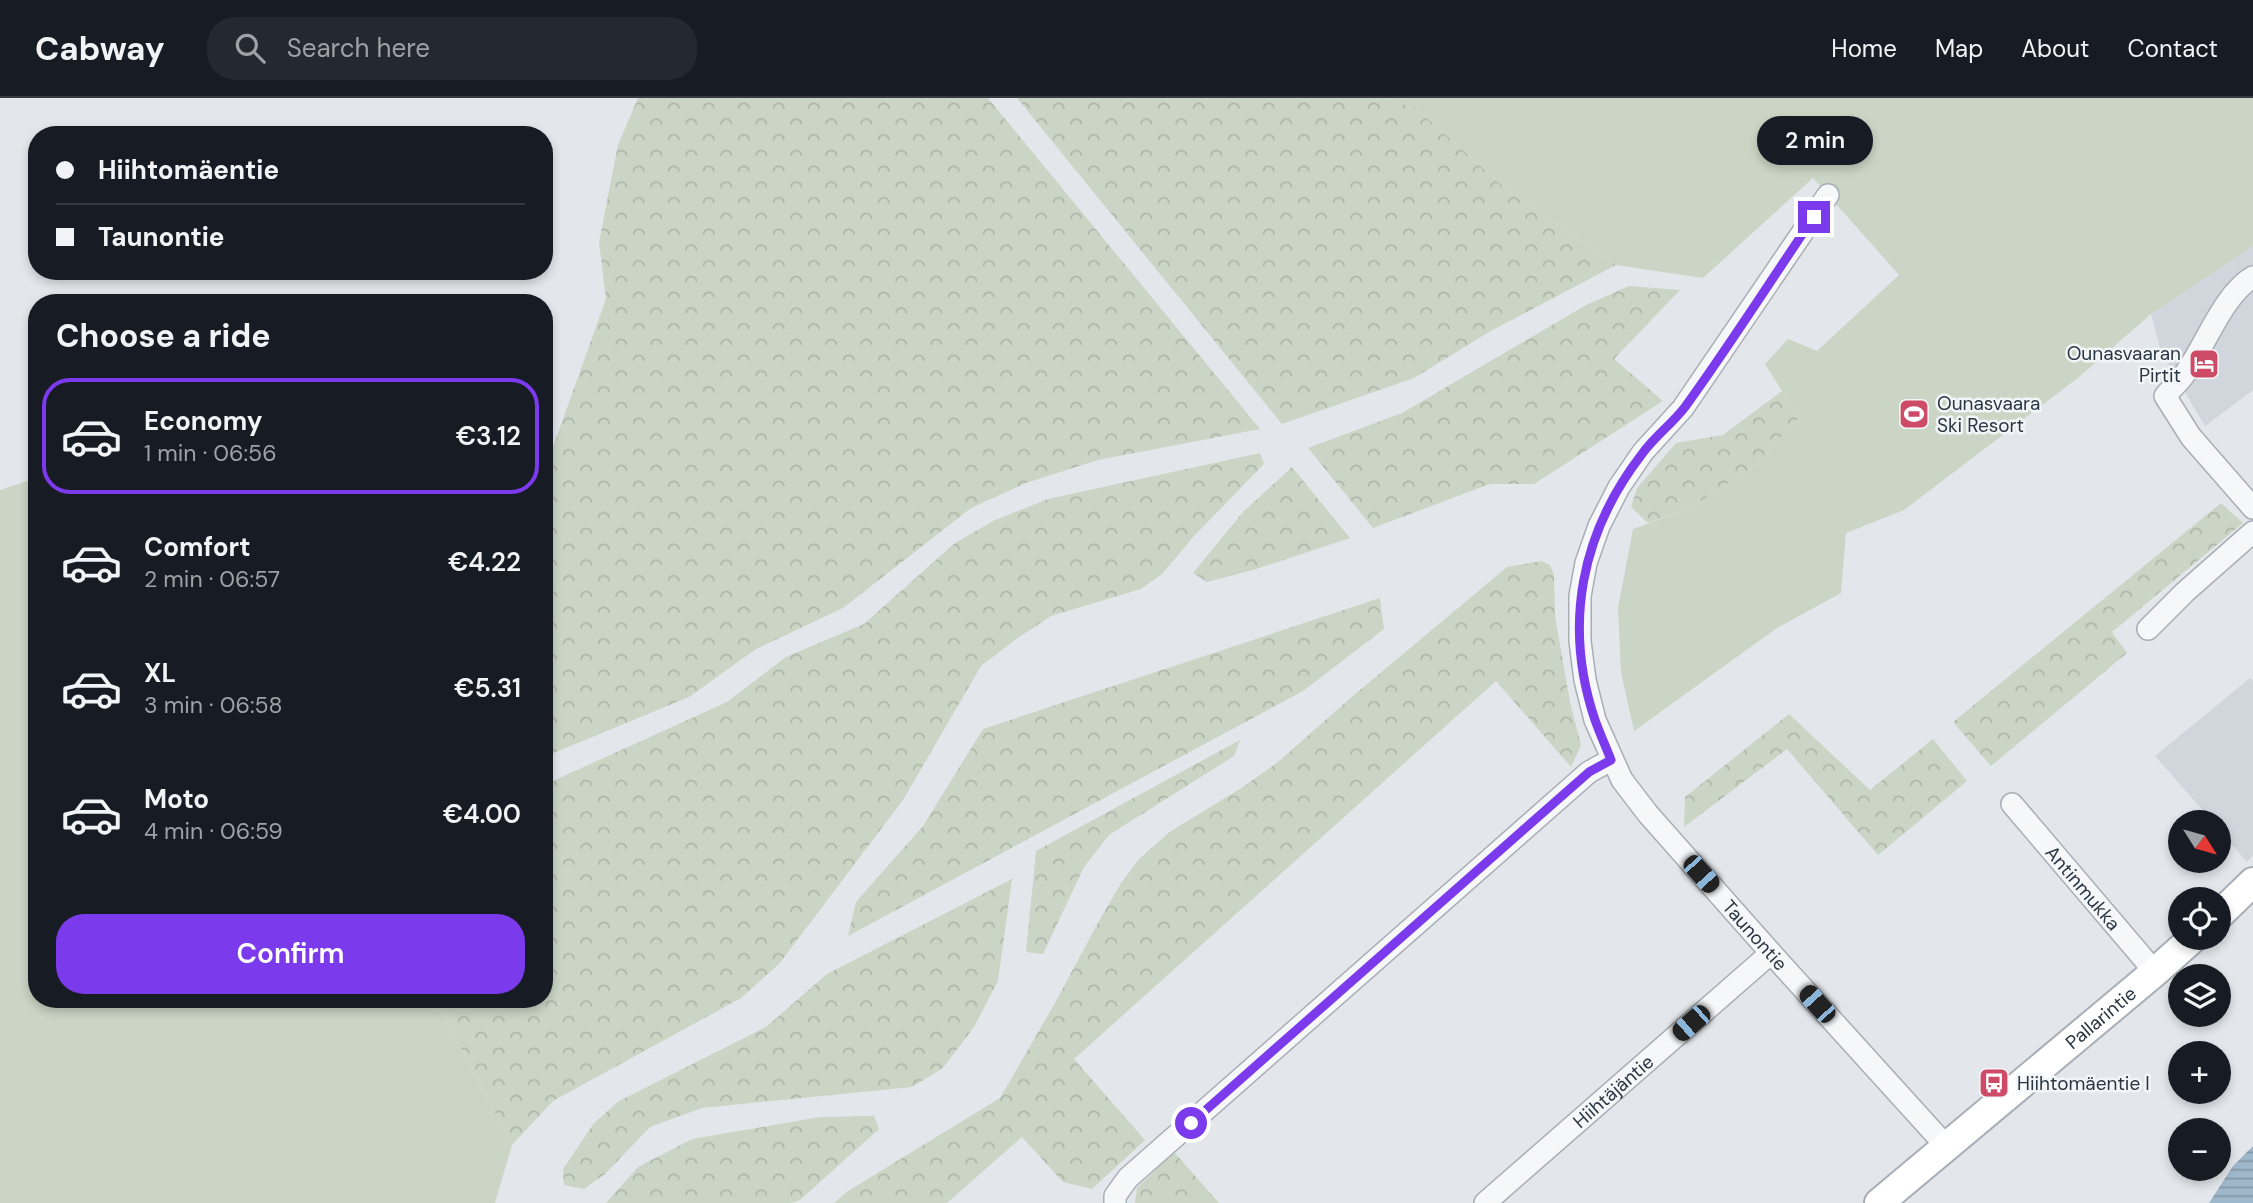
<!DOCTYPE html>
<meta charset="utf-8">
<style>
:root{--surface:#171b24;--page:#242831;--text:#f1f3f6;--muted:#9ea1a6;--line:#363941;--accent:#7c3aed}
body{margin:0;font-family:"DM Sans",sans-serif;background:var(--page);color:var(--text);height:100vh;display:flex;flex-direction:column;font-size:26px;white-space:nowrap}
*{box-sizing:border-box;margin:0}
p{font-size:23px;color:var(--muted)}
.icon{flex:none;width:38px;height:38px;fill:none;stroke:currentColor;stroke-width:2;stroke-linecap:round;stroke-linejoin:round}
.map{position:relative;flex:1;overflow:hidden}
.details{position:absolute;left:28px;top:196px;width:525px;height:714px;display:flex;flex-direction:column;background:var(--surface);border-radius:28px;box-shadow:0 4px 10px #0003}
.details>*{flex:none}
.banner{position:absolute;left:28px;top:28px;width:525px;height:154px;border-radius:28px;box-shadow:0 4px 10px #0003;display:grid;align-content:center;height:154px;padding:0 28px;background:var(--surface)}
.needle{width:46px;rotate:127deg}
.controls{position:absolute;left:2168px;top:712px;display:grid;gap:14px}
.controls a{display:grid;place-items:center;width:63px;height:63px;border-radius:50%;background:var(--surface);box-shadow:0 4px 10px #0003;font-size:35px}
.end{position:absolute;width:32px;height:32px;margin:-16px;border:9px solid #7c3aed;background:#fff;box-shadow:0 0 0 4px #fff}
.from{border-radius:50%}
.bubble{position:absolute;height:49px;border-radius:24px;background:var(--surface);box-shadow:0 4px 10px #0003;font-size:23px;font-weight:600;line-height:49px;text-align:center}
.car{position:absolute;width:21px;height:42px;margin:-21px -10px;border-radius:9px;box-shadow:0 0 5px 2px #0007;background:linear-gradient(#222 24%,#8ab4d8 0 40%,#222 0 76%,#8ab4d8 0 86%,#222 0)}
.banner b{display:flex;align-items:center;gap:24px;height:66px;font-size:26px}
.banner b+b{border-top:2px solid var(--line)}
.banner i{width:18px;height:18px;background:var(--text)}
ul{padding:0;list-style:none}
li{display:flex;align-items:center;gap:21px;height:116px;margin:0 14px 10px;padding:0 14px;border:4px solid transparent;border-radius:28px}
li div{flex:1}
li b{display:block;font-size:26px}
li em{font-style:normal;font-weight:600}
li.active{border-color:var(--accent)}
li>.icon{width:63px;height:63px;stroke-width:1.5}
h2{padding:0 28px;font-size:32px;line-height:84px}
.primary-button{display:flex;gap:14px;margin-top:auto;padding:14px 28px}
.primary-button a{flex:1;height:80px;border-radius:28px;background:var(--accent);color:#fff;font-size:28px;font-weight:600;line-height:80px;text-align:center}
header{display:flex;align-items:center;gap:42px;box-sizing:border-box;height:98px;padding:0 35px;background:var(--surface);border-bottom:2px solid var(--line)}
header strong{font-size:33px}
nav{display:flex;gap:38px;margin-inline-start:auto;font-size:24px}
.search{width:490px;height:63px;background:var(--page);display:flex;align-items:center;gap:18px;box-sizing:border-box;padding:0 24px;border-radius:28px;color:var(--muted);font-size:26px}
.map>svg:first-child{display:block}
.built{fill:#d1d6dd}
.forest{fill:url(#forest-crowns)}
.pitch{fill:#cad5c5}
.water{fill:url(#water-rules)}
.lines{fill:none;stroke-linecap:round;stroke-linejoin:round}
.street-casing{stroke:#a8aeb5;stroke-width:24}
.secondary-casing{stroke:#a8aeb5;stroke-width:32}
.street{stroke:#f6f7f9;stroke-width:21}
.secondary{stroke:#fff;stroke-width:28}
.route{stroke:#7c3aed;stroke-width:9}
.labels{text-anchor:middle;stroke-width:5;stroke-linejoin:round;paint-order:stroke}
.poi-label{font-size:19px;fill:#2b3643;stroke:#f3f6f8;text-anchor:start}
.street-label{font-size:19px;fill:#2b3643;stroke:#f3f6f8}
</style>
<header>
<strong>Cabway</strong>
<div class="search"><svg class="icon" aria-label="search" viewBox="0 0 24 24"><circle cx="10" cy="10" r="6"/><path d="M15 15l6 6"/></svg>Search here</div>
<nav><a>Home</a><a>Map</a><a>About</a><a>Contact</a></nav>
</header>
<div class="map">
<svg width="2253" height="1105" viewBox="0 0 2253 1105">
<defs>
<pattern id="forest-crowns" width="20" height="18" patternUnits="userSpaceOnUse" patternTransform="scale(1.75)"><rect width="20" height="18" fill="#cad5c5"/><path d="M2 6a3 3 0 1 1 6 0M12 15a3 3 0 1 1 6 0" fill="none" stroke="#aeb7aa"/></pattern>
<pattern id="water-rules" width="6" height="5" patternUnits="userSpaceOnUse" patternTransform="scale(1.75)"><rect width="6" height="5" fill="#9fb7ca"/><path d="M0 2.5h6" fill="none" stroke="#8296a6"/></pattern>
</defs>
<rect width="100%" height="100%" fill="#e3e7eb"/>
<path class="built" d="M 2253,148 L 2253,292 L 2205,328 L 2161,254 L 2151,216 Z
M 2250,580 L 2253,583 L 2253,757 L 2247,764 L 2219,732 L 2219,724 L 2213,724 L 2155,658 Z"/>
<path class="forest" d="M 638,0 L 988,0 L 1260,331 L 1098,362 L 1026,385 L 971,410 L 843,510 L 756,551 L 689,599 L 544,659 L 544,374 L 606,201 L 599,144 L 618,47 Z
M 1017,0 L 1384,0 L 1416,10 L 1505,90 L 1616,167 L 1489,234 L 1414,280 L 1282,326 Z
M 1629,188 L 1680,192 L 1614,261 L 1663,303 L 1534,386 L 1490,386 L 1373,430 L 1308,350 L 1402,315 L 1586,207 Z
M 1782,293 L 1799,320 L 1754,368 L 1689,411 L 1648,425 L 1631,409 L 1637,390 L 1676,345 L 1723,337 Z
M 1260,355 L 1264,366 L 1195,437 L 1162,476 L 1141,491 L 1051,518 L 1015,542 L 981,568 L 903,702 L 779,866 L 741,900 L 553,1003 L 512,1047 L 435,901 L 544,901 L 544,687 L 727,604 L 786,559 L 864,526 L 955,445 L 995,422 L 1048,401 Z
M 1292,369 L 1350,440 L 1253,472 L 1207,484 L 1193,475 L 1243,414 Z
M 2221,405 L 2243,425 L 2112,534 L 2127,555 L 1991,668 L 1953,624 Z
M 1541,463 L 1550,467 L 1554,477 L 1555,518 L 1570,604 L 1581,647 L 1571,669 L 1496,583 L 1074,961 L 1145,1042 L 1092,1091 L 1063,1084 L 1022,1039 L 947,1105 L 834,1105 L 848,1093 L 1000,1000 L 1055,905 L 1099,823 L 1121,785 L 1139,761 L 1171,733 L 1243,689 L 1278,664 L 1354,597 L 1507,469 Z
M 1380,500 L 1384,531 L 1303,593 L 848,838 L 856,804 L 923,728 L 983,631 Z
M 1789,616 L 1870,692 L 1933,641 L 1967,683 L 1878,757 L 1787,651 L 1684,729 L 1685,699 Z
M 1240,642 L 1234,658 L 1109,737 L 1084,769 L 1043,856 L 1026,854 L 1036,753 Z
M 1012,781 L 998,883 L 974,929 L 943,970 L 912,989 L 702,1010 L 650,1029 L 605,1076 L 584,1091 L 564,1087 L 563,1071 L 594,1025 L 619,1003 L 766,929 L 827,876 Z
M 874,1018 L 879,1031 L 800,1102 L 791,1105 L 606,1105 L 638,1069 L 692,1041 L 820,1019 Z
M 1174,1054 L 1219,1105 L 1135,1105 L 1137,1090 Z"/>
<path class="pitch" d="M 1384,0 L 2253,0 L 2253,148 L 2151,216 L 2079,279 L 1904,412 L 1846,435 L 1841,495 L 1777,530 L 1634,633 L 1621,574 L 1618,510 L 1633,431 L 1689,411 L 1754,368 L 1799,320 L 1765,266 L 1788,241 L 1817,253 L 1899,177 L 1813,80 L 1703,180 L 1616,167 L 1505,90 L 1416,10 Z
M 27,383 L 37,390 L 37,901 L 435,901 L 512,1047 L 495,1105 L 0,1105 L 0,392 Z"/>
<path class="water" d="M 2253,1048 L 2253,1105 L 2209,1105 L 2233,1068 Z"/>
<g class="lines">
<g class="street-casing">
<g id="street">
<path id="s1" d="M 1828,97 L 1683,310 L 1643,354 L 1619,389 L 1599,428 L 1586,465 L 1580,498 L 1580,543 L 1585,582 L 1595,622 L 1622,682 L 1648,716 L 1771,855 L 1946,1048"/>
<path d="M 2253,179 C 2223,196 2204,251 2184,277 C 2178,285 2171,291 2165,298 L 2191,339 L 2253,410"/>
<path d="M 2148,531 L 2185,494 L 2253,434"/>
<path id="s2" d="M 2012,706 L 2155,874"/>
<path d="M 1115,1105 L 1115,1098 L 1128,1080 L 1589,674 L 1611,662"/>
<path id="s3" d="M 1485,1105 L 1771,855"/>
</g>
</g>
<g class="secondary-casing">
<g id="secondary">
<path d="M 2219,817 L 2253,784"/>
<path id="s4" d="M 1879,1105 L 2155,874 L 2193,840"/>
</g>
</g>
<use href="#street" class="street"/>
<use href="#secondary" class="secondary"/>
</g>
<g class="lines">
<path class="route" d="M 1191,1025 L 1589,674 L 1611,662 C 1606,649 1600,636 1595,622 C 1563,527 1581,435 1642,356 C 1654,339 1672,326 1685,309 C 1730,247 1771,182 1814,119"/>
</g>
<defs>
<g id="hotel-square" transform="scale(1.575)"><rect x="-9" y="-9" width="18" height="18" rx="4" fill="#cd4b67" stroke="#f3f6f8"/><path d="M-6-4.5h1.5V1H6V5H4.5V3h-9V5H-6ZM-4 0a1.8 1.8 0 1 1 3.6 0ZM.5 0V-2.5h3Q6-2.5 6 0Z" fill="#fff"/></g>
<g id="stadium-square" transform="scale(1.575)"><rect x="-9" y="-9" width="18" height="18" rx="4" fill="#cd4b67" stroke="#f3f6f8"/><path d="M0-5a6.5 5 0 1 0 0 10a6.5 5 0 1 0 0-10ZM-3.5-1.8h7v3.6h-7Z" fill="#fff"/></g>
<g id="bus-square" transform="scale(1.575)"><rect x="-9" y="-9" width="18" height="18" rx="4" fill="#cd4b67" stroke="#f3f6f8"/><path d="M-5-6H5V4H4V6H2V4H-2V6H-4V4H-5ZM-3.5-4V0h7V-4ZM-3.5 1.2v1.5H-2V1.2ZM2 1.2v1.5H3.5V1.2Z" fill="#fff"/></g>
</defs>
<g fill-rule="evenodd">
<use href="#hotel-square" x="2204" y="266"/>
<use href="#stadium-square" x="1914" y="316"/>
<use href="#bus-square" x="1994" y="985"/>
</g>
<g class="labels">
<g class="poi-label">
<text x="2181" y="262" text-anchor="end">Ounasvaaran<tspan x="2181" dy="22">Pirtit</tspan></text>
<text x="1937" y="312">Ounasvaara<tspan x="1937" dy="22">Ski Resort</tspan></text>
<text x="2017" y="992">Hiihtomäentie I</text>
</g>
<g class="street-label">
<text dy="7" stroke="none"><textPath href="#s2" startOffset="110">Antinmukka</textPath></text>
<text dy="7" stroke="none"><textPath href="#s1" startOffset="872">Taunontie</textPath></text>
<text dy="7" stroke="none"><textPath href="#s4" startOffset="289">Pallarintie</textPath></text>
<text dy="7" stroke="none"><textPath href="#s3" startOffset="170">Hiihtäjäntie</textPath></text>
</g>
</g>
</svg>
<div class="controls">
<a><svg class="needle" viewBox="-14 -14 28 28"><path d="M0-13l5 13h-10z" fill="#e53935"/><path d="M0 13l5-13h-10z" fill="#9ea1a6"/></svg></a>
<a><svg class="icon" aria-label="locate" viewBox="0 0 24 24"><circle cx="12" cy="12" r="6"/><path d="M12 2v4M12 18v4M2 12h4M18 12h4"/></svg></a>
<a><svg class="icon" aria-label="layers" viewBox="0 0 24 24"><path d="M12 4l9 5-9 5-9-5zM3 14l9 5 9-5"/></svg></a>
<a>+</a>
<a>−</a>
</div>
<i class="end from" style="left:1191px;top:1025px"></i>
<i class="end" style="left:1814px;top:119px"></i>
<div class="bubble" style="left:1757px;top:18px;width:116px">2 min</div>
<i class="car" style="left:1701px;top:776px;rotate:138deg"></i>
<i class="car" style="left:1817px;top:906px;rotate:318deg"></i>
<i class="car" style="left:1691px;top:925px;rotate:229deg"></i>
<div class="banner">
<b><i class="from"></i>Hiihtomäentie</b>
<b><i></i>Taunontie</b>
</div>
<section class="details">
<h2>Choose a ride</h2>
<ul>
<li class="active"><svg class="icon" aria-label="car" viewBox="0 0 24 24"><path d="M5 17H2v-5l4-1 3-4h7l3 4 3 1v5h-3M9 17h6M6 11h13"/><circle cx="7" cy="17" r="2"/><circle cx="17" cy="17" r="2"/></svg><div><b>Economy</b><p>1 min · 06:56</p></div><em>€3.12</em></li>
<li><svg class="icon" aria-label="car" viewBox="0 0 24 24"><path d="M5 17H2v-5l4-1 3-4h7l3 4 3 1v5h-3M9 17h6M6 11h13"/><circle cx="7" cy="17" r="2"/><circle cx="17" cy="17" r="2"/></svg><div><b>Comfort</b><p>2 min · 06:57</p></div><em>€4.22</em></li>
<li><svg class="icon" aria-label="car" viewBox="0 0 24 24"><path d="M5 17H2v-5l4-1 3-4h7l3 4 3 1v5h-3M9 17h6M6 11h13"/><circle cx="7" cy="17" r="2"/><circle cx="17" cy="17" r="2"/></svg><div><b>XL</b><p>3 min · 06:58</p></div><em>€5.31</em></li>
<li><svg class="icon" aria-label="car" viewBox="0 0 24 24"><path d="M5 17H2v-5l4-1 3-4h7l3 4 3 1v5h-3M9 17h6M6 11h13"/><circle cx="7" cy="17" r="2"/><circle cx="17" cy="17" r="2"/></svg><div><b>Moto</b><p>4 min · 06:59</p></div><em>€4.00</em></li>
</ul>
<div class="primary-button"><a>Confirm</a></div>
</section>
</div>
